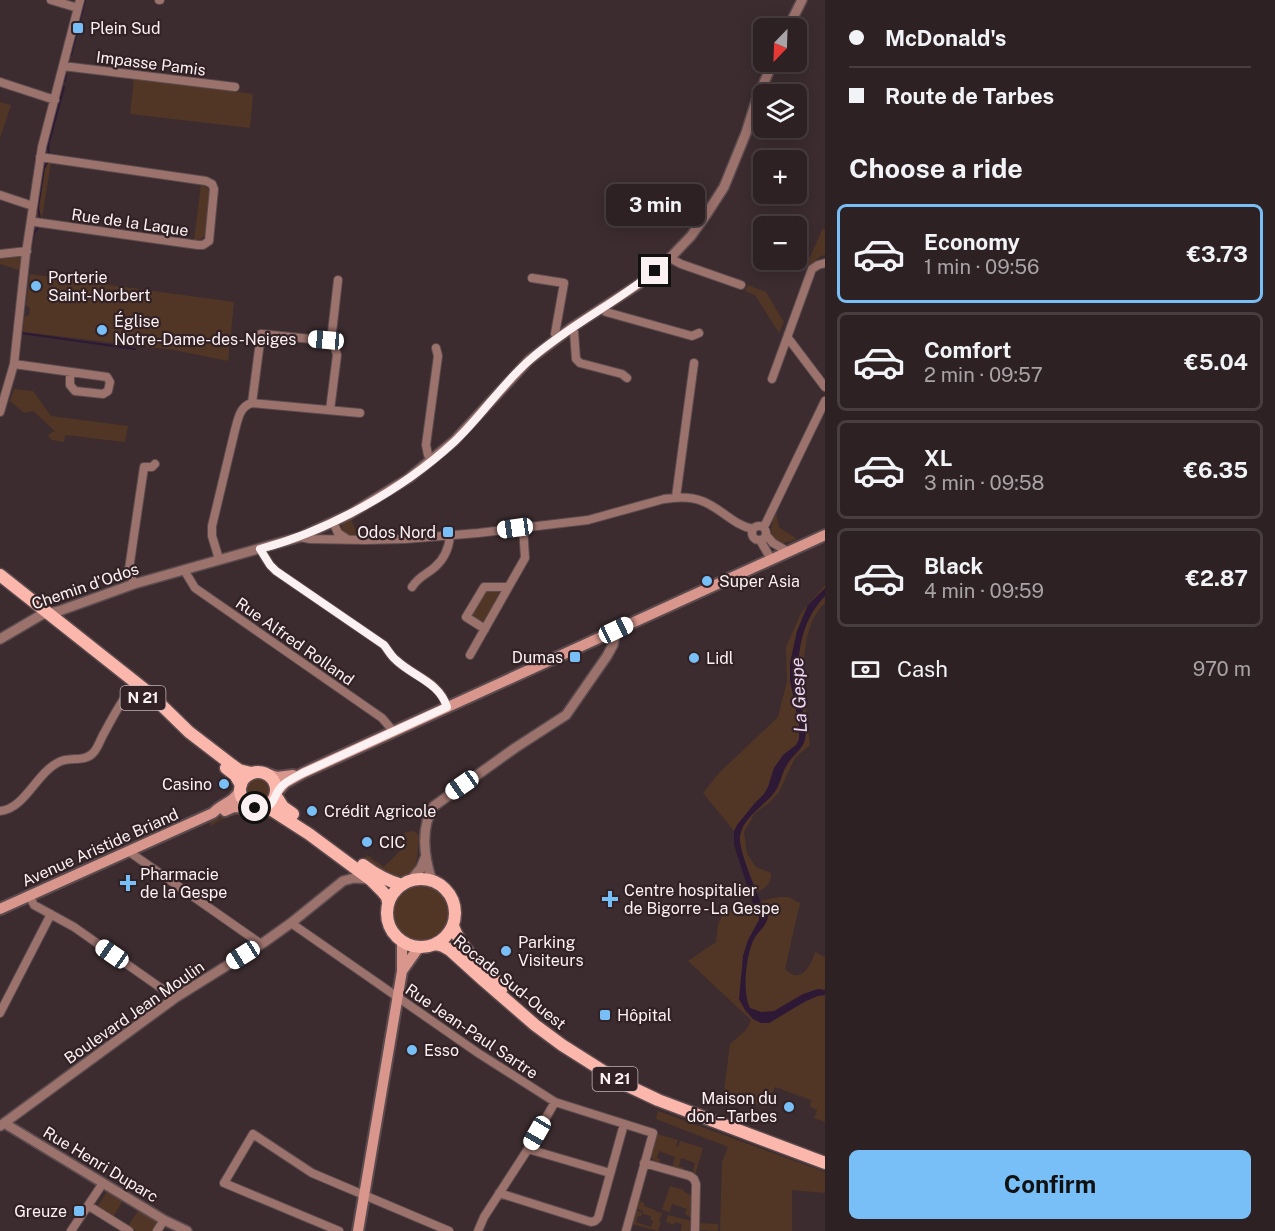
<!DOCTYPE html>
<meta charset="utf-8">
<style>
:root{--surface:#2d2123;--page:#392e30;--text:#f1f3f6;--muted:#a7a3a6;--line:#483e41;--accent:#78bff7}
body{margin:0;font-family:"Public Sans",sans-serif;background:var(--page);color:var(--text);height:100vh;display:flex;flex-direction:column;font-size:22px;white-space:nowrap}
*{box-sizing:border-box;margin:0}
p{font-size:20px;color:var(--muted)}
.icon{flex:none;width:33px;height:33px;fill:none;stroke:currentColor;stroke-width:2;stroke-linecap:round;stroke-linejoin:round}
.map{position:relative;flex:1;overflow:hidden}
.sheet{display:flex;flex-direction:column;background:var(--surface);width:450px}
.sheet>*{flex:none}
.banner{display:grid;align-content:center;height:132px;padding:0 24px;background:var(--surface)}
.needle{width:39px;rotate:203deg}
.tools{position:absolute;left:753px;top:18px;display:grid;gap:12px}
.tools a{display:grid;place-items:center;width:54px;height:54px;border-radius:9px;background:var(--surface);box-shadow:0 3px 15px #0003,0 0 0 2px var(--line);font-size:30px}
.end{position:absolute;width:27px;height:27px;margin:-14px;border:8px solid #fbf0f2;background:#111;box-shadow:0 0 0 3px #111}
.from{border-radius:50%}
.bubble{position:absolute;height:42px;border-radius:9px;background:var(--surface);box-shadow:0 3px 15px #0003,0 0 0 2px var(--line);font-size:20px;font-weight:700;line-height:42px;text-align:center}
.car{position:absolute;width:18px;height:36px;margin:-18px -9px;border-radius:8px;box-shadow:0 0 4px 2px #0007;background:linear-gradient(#fff 24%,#345 0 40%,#fff 0 76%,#345 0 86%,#fff 0)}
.banner b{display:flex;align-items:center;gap:21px;height:57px;font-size:22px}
.banner b+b{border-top:2px solid var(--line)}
.banner i{width:15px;height:15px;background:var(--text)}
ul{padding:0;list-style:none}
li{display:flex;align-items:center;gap:18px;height:99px;margin:0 12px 9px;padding:0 12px;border:3px solid var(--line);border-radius:9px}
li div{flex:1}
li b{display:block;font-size:22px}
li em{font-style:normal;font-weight:700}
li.on{border-color:var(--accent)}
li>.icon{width:54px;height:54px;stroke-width:1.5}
h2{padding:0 24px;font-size:27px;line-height:72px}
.pay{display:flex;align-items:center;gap:15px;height:66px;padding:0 24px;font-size:22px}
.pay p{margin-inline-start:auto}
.primary-button{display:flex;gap:12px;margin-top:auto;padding:12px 24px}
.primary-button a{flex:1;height:69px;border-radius:9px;background:var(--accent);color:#111;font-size:24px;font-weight:700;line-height:69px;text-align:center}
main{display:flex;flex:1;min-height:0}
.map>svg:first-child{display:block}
.green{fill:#513625}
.water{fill:#2d1836}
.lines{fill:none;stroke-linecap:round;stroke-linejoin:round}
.stream{stroke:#2d1836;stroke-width:2}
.minor-casing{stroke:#5b4b4e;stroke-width:10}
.tertiary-casing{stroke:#5b4b4e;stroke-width:12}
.secondary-casing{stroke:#5b4b4e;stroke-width:14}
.primary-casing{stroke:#5b4b4e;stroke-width:15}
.minor{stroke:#9c726c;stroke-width:8}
.tertiary{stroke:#9c726c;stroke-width:9}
.secondary{stroke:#d8968c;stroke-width:10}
.primary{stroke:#fcb7ac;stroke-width:12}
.route{stroke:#fbf0f2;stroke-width:8}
.poi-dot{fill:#78bff7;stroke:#322226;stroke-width:2}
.labels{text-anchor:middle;stroke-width:4.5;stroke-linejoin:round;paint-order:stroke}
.shield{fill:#322226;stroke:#bfb2b5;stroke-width:1.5}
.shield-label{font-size:15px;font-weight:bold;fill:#fbf0f2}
.poi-label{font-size:16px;fill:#fbf0f2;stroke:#322226;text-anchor:start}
.street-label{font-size:16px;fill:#fbf0f2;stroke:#322226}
.water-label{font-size:18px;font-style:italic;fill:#efd6f9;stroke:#322226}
</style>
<main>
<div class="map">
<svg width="825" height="1231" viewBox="0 0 825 1231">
<rect width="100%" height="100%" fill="#3c2c2f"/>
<path class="green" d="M 134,78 L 253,94 L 250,128 L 130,114 Z
M 0,102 L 11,105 L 0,138 Z
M 46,162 L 51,163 L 42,218 L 38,217 L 36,213 L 42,166 Z
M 201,184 L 210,190 L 210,194 L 205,235 L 200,240 L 194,240 Z
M 823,228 L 825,231 L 825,255 L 821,256 L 809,266 L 806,266 Z
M 20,254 L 22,256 L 19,270 L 0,264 L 0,257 Z
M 30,274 L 234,302 L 228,361 L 174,350 L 23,332 L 24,317 L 29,315 L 30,308 L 26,305 Z
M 748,285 L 766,292 L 784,322 L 779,333 L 755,295 L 745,291 Z
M 14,389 L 33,391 L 51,416 L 128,426 L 125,442 L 65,435 L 64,442 L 52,440 L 48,436 L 49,434 L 55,431 L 33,411 L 24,413 L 10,401 Z
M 776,512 L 779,527 L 797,539 C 793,540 788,543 783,543 C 765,544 772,521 776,512 Z
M 350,517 L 358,536 L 347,536 L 341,531 L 342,523 Z
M 825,585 L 825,603 C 800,626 804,672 802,704 L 806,707 L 810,745 L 795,758 L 779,792 L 769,803 L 755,813 L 744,832 L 747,854 L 756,867 L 771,873 C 771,886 763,891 750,894 L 734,845 L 734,831 L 703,793 L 720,772 L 778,717 L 787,681 L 786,647 L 801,613 Z
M 497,590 L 502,591 L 502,593 L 484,623 L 471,616 L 485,592 Z
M247 790a12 12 0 1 1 24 0a12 12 0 1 1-24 0Z
M 244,812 L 255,815 L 264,814 L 270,815 L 282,823 L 283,825 L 281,826 C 271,817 268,817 254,817 C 249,817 244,815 239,815 C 228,815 220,820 211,826 L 209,823 L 230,813 Z
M 414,831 L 419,835 C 418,844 418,855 416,864 C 410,892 377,867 364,859 L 367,855 L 384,867 L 403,848 L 398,841 L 406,832 Z
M 417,883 C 422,883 426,883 431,885 C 445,890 454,908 449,923 C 447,930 440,937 434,939 C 394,954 372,897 417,883 Z
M 779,897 L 788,897 L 800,903 L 785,969 C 801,985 810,967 815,952 L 825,957 L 825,1122 L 814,1118 L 817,1110 L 810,1107 L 811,1100 L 775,1087 L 765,1108 L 724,1091 L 730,1044 L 747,1029 L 751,1020 L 688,961 L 716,942 C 717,935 717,924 721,918 C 728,907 765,900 779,897 Z
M 658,1111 L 825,1172 L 825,1193 L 792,1190 L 792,1231 L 720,1231 L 722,1162 L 728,1147 L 656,1119 Z
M 657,1134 L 678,1140 L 676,1146 L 678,1147 L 680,1141 L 703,1148 L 695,1175 L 693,1170 L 695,1163 L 681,1158 L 679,1166 L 684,1168 L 683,1170 L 672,1167 L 675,1157 L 659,1151 L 657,1158 L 660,1159 L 659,1163 L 653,1160 L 651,1156 Z
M 670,1186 L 684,1190 L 684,1192 L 691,1195 L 691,1218 L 685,1214 L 687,1209 L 672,1204 L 670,1212 L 662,1210 Z
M 107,1192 L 122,1202 L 113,1217 L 97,1207 Z
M 638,1201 L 644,1203 L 644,1206 L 655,1210 L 655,1211 L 662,1213 L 659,1221 L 661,1222 L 658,1231 L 632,1224 L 636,1210 L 642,1213 L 641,1216 L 638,1216 L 636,1222 L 651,1227 L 653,1221 L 650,1220 L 651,1216 L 643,1214 L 643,1211 L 636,1208 Z
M 138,1211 L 157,1222 L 158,1224 L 154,1231 L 136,1231 L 128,1226 Z
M 668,1215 L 691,1221 L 690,1231 L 681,1231 L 682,1224 L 675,1222 L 674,1225 L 666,1222 Z
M 698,1223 L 718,1224 L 718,1231 L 699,1230 Z"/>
<path class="water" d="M 825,588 L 825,596 C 796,626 795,669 802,708 C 804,718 808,728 805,739 C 803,750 792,755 787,765 C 782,772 781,782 776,790 C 767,805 743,816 740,836 C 738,849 755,887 760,901 C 763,906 766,911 768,917 C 766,927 757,932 753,941 C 746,957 742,992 750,1008 L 761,1012 L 774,1011 L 803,994 L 818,989 L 825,990 L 825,995 L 818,996 L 806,1001 L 769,1023 L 761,1023 L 753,1019 L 745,1010 L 739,999 L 743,956 L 748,940 L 759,920 L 759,915 L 753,904 L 734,845 L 734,831 L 737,825 L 755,803 L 764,794 L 768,787 L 774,768 L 783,755 L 796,745 L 799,739 L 799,725 L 790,680 L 790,663 L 797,631 L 804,614 L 808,605 Z"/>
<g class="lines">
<path class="stream" d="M 71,55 L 85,0
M 65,81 L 66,75
M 49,154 L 48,146 L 64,87
M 40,218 L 38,208 L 44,168 L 47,163
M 31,247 L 34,233 L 39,226
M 21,333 L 135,349"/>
<g class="minor-casing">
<path id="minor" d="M 51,0 L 78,8
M 159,0 L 160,0
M 63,66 L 235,87
M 0,82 L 55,100
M 0,195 L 33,206
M 32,221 L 35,222 L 198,245 L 203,245 L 209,241 L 214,189 L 212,184 L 206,181 L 40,157
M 0,254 L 27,251
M 670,258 L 681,264 L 741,285
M 532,278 L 564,283 L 555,334 L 557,338
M 601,308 L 606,312 L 692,336 L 699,333
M 571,328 L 574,332 L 576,359 L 580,363 L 622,374 L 627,378
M 788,338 L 825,387
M 14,364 L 107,377 L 110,382 L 108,391 L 103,394 L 75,391 L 70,385 L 70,372
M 772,379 L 812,269 L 818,265 L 825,263
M 252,403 L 261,334 L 331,341
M 330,410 L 337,355 L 335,348 L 331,341 L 338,280
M 0,412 L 14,364 L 26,253 L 42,147 L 80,0
M 432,459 L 428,455 L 426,445 L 438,356 L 436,348
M 676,497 L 694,363
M 333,522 L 338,533 L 347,539
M752 533a7 7 0 1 1 14 0a7 7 0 1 1-14 0Z
M 764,527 L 825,401
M 766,535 L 773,543 L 787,551
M 300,537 L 310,539 L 365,540 L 405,539 L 478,533 L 588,520 L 664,499 C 676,497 690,496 702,501 C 721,508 733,525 753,529
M 760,540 L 771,559
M 260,549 L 270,565 L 276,571 L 384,645 C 388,650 391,656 396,660 C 414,677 439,681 447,707
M 219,559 L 212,536 L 212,526 L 235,430 C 238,419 240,406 252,403 L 360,413
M 184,570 L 195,588 L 382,718 L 394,732
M 134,584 L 129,569 L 144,467 L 152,467 L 155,464
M 412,587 C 419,576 426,575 435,567 C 444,559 449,547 450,536
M 485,629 L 466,617 L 484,587 L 508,587
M 470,655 L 525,558 L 523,527
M 0,811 C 25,809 36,773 59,762 C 71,756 85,763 94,752 C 98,747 100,741 103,735 C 112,719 120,702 132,688
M 128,851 L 261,944
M 29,895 L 34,905 L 74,927 L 175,998
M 291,923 L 478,1053 L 555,1102 L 653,1133 L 626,1231
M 0,1013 L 51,914
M 528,1149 L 610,1173
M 644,1163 L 690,1176 L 694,1179 L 696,1184 L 695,1231
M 499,1193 L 591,1222 L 595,1221 L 598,1218 L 624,1124
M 89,1206 L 129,1231
M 71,1231 L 103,1183
M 157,1231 L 164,1220
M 339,1231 L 224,1183 L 253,1134 L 312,1173 L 449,1231
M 478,1231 L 484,1217 L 528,1149 L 555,1102"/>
</g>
<g class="tertiary-casing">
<path id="tertiary" d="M 788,28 L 802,0
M 0,639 L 41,615 L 59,611 L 134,584 L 300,537 L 350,514 L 409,478 L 454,441 L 529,360 L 571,328 L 639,284 L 670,258 L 691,236 L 706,215 L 724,187 L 746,133 L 756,101 L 773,62
M 411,880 L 421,868 L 425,858
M 432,881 C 424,857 420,827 434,806 L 515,748 L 566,715 L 607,656 L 613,645 L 616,630
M 4,1123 L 164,1220 L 187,1231
M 0,1126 L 175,998 L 263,943 L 291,923 L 343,881 L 354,878 L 368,879"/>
</g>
<g class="secondary-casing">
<path id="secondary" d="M 268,774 L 277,777 L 293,775
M 277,792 L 285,783 L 303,773 L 825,535
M 225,811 L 234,807 L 252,808
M 0,909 L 213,813 C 223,802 232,804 240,790
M 402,971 L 419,947
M 358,1231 L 402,971 L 402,942"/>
</g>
<g class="primary-casing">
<path id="primary" d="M 0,575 L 149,693 L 189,732 L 232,765 L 239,770 L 251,773
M 226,768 L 235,775 L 241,785
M240 790a18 18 0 1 1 36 0a18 18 0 1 1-36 0Z
M 276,796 L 283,807 L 293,814
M 267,807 L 309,834 L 371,880 L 382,891 L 387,897 L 388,902
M 363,865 C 375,874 387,881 402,885
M387 913a34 34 0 1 1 68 0a34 34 0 1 1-68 0Z
M 453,926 C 460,947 486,972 503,987
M 435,944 L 443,946 L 450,950 L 482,979 L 535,1025 L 562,1045 L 622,1083 L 658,1100 L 825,1163"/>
</g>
<use href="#minor" class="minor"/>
<use href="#tertiary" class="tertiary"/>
<use href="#secondary" class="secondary"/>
<use href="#primary" class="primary"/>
</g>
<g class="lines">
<path class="route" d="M 255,808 C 277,808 271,798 281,787 C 286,781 296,777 303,773 L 447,707 C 439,682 414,677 396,660 C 391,656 388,650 384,645 L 276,571 L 270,565 L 260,549 C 328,531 402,490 454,442 C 482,416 503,382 532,358 C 570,325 616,303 655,271"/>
</g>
<g class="poi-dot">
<rect x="72" y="22" width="12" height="12" rx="3"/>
<circle cx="36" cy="286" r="6"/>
<circle cx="102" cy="330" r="6"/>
<rect x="442" y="526" width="12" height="12" rx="3"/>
<circle cx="707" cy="581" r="6"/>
<rect x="569" y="651" width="12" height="12" rx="3"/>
<circle cx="694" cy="658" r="6"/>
<circle cx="224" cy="784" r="6"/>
<circle cx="312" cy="811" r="6"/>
<circle cx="367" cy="842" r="6"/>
<path d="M125 874h6v6h6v6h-6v6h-6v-6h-6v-6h6z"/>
<path d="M607 890h6v6h6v6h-6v6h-6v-6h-6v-6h6z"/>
<circle cx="506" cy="951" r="6"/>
<rect x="599" y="1009" width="12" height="12" rx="3"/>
<circle cx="412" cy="1050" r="6"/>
<circle cx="789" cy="1107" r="6"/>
<rect x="73" y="1205" width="12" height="12" rx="3"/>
</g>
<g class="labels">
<g class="shield">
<rect x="120.5" y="686" width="45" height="24" rx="4.5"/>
<rect x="592.5" y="1067" width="45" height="24" rx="4.5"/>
</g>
<g class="shield-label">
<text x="143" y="703">N 21</text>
<text x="615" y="1084">N 21</text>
</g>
<g class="poi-label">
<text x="90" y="34">Plein Sud</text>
<text x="48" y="283">Porterie<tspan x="48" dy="18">Saint-Norbert</tspan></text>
<text x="114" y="327">Église<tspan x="114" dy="18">Notre-Dame-des-Neiges</tspan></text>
<text x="436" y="538" text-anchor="end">Odos Nord</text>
<text x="719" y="587">Super Asia</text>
<text x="563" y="663" text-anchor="end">Dumas</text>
<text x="706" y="664">Lidl</text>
<text x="212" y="790" text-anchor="end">Casino</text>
<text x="324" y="817">Crédit Agricole</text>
<text x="379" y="848">CIC</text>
<text x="140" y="880">Pharmacie<tspan x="140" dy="18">de la Gespe</tspan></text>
<text x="624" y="896">Centre hospitalier<tspan x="624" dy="18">de Bigorre - La Gespe</tspan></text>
<text x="518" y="948">Parking<tspan x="518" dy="18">Visiteurs</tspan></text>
<text x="617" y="1021">Hôpital</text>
<text x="424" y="1056">Esso</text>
<text x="777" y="1104" text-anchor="end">Maison du<tspan x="777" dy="18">don – Tarbes</tspan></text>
<text x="67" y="1217" text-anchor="end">Greuze</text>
</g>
<g class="street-label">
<text transform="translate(151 63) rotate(7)" y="6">Impasse Pamis</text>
<text transform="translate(130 222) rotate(8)" y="6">Rue de la Laque</text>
<text transform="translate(85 586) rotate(-19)" y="6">Chemin d'Odos</text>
<text transform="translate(295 641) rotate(35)" y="6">Rue Alfred Rolland</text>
<text transform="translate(100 847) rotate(-24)" y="6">Avenue Aristide Briand</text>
<text transform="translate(510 982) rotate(39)" y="6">Rocade Sud-Ouest</text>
<text transform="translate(134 1012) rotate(-35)" y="6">Boulevard Jean Moulin</text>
<text transform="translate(472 1031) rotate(34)" y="6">Rue Jean-Paul Sartre</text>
<text transform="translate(101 1164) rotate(31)" y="6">Rue Henri Duparc</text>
</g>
<g class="water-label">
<text transform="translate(799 695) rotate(-93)" y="6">La Gespe</text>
</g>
</g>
</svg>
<div class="tools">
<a><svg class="needle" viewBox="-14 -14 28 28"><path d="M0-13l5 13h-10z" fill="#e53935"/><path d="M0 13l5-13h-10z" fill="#a7a3a6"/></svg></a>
<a><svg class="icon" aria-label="layers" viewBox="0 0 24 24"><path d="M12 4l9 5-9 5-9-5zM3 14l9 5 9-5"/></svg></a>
<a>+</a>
<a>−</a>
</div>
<i class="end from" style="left:255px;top:808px"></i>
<i class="end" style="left:655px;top:271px"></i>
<div class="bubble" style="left:606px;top:184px;width:99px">3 min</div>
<i class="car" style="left:326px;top:340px;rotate:275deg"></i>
<i class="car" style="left:515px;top:528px;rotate:262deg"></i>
<i class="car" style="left:616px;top:630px;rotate:65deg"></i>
<i class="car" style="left:462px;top:785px;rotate:235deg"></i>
<i class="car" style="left:112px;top:954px;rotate:305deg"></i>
<i class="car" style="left:243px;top:955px;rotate:238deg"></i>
<i class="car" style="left:537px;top:1133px;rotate:210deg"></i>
</div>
<section class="sheet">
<div class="banner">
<b><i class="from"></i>McDonald's</b>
<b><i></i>Route de Tarbes</b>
</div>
<h2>Choose a ride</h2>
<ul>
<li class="on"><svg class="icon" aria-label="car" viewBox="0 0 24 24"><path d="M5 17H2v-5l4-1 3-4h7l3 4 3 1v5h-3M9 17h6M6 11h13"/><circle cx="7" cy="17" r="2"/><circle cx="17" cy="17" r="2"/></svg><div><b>Economy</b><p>1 min · 09:56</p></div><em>€3.73</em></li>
<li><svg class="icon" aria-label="car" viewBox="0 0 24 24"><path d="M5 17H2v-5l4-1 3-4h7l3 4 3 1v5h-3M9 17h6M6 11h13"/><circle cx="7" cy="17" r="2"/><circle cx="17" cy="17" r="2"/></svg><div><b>Comfort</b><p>2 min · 09:57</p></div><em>€5.04</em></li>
<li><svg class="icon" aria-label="car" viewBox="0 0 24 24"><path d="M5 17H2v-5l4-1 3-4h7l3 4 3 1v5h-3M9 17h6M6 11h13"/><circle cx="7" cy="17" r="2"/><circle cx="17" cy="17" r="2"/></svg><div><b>XL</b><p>3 min · 09:58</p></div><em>€6.35</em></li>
<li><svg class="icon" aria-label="car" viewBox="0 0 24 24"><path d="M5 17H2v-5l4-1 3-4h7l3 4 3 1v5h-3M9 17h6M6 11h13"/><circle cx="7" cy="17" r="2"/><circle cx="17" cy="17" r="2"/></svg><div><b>Black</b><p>4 min · 09:59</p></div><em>€2.87</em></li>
</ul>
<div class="pay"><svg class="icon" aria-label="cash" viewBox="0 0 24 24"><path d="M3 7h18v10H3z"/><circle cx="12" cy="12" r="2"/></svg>Cash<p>970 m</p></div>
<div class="primary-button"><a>Confirm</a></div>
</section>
</main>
